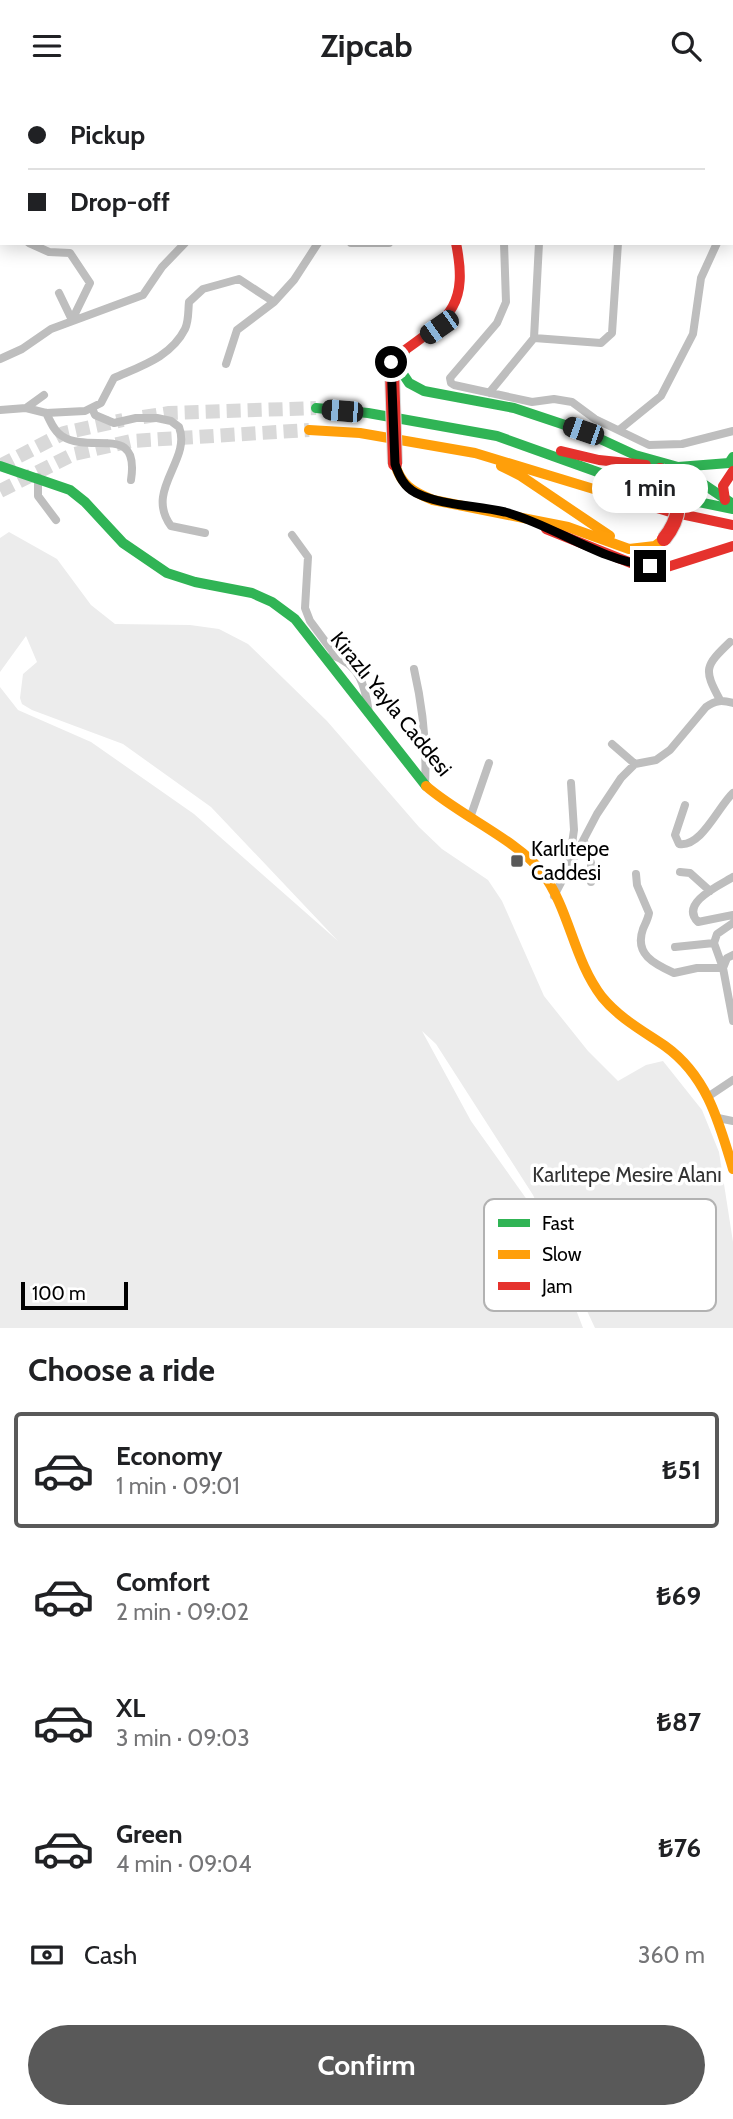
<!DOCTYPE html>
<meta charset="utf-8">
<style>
:root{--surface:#fff;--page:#f6f6f6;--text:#202124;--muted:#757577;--line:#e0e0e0;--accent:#595959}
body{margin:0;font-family:Cabin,sans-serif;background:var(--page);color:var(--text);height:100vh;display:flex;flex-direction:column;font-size:26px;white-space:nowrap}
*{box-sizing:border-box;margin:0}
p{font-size:23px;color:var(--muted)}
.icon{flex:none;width:38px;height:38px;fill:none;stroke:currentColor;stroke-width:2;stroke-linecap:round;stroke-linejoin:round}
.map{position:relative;height:1237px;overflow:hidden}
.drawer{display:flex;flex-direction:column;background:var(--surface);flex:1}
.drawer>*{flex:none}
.hud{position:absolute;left:0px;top:0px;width:733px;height:154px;box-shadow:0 4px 18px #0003;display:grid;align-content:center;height:154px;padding:0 28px;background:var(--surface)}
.scale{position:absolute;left:21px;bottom:18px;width:107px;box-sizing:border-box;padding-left:7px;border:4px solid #000;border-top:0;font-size:19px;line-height:24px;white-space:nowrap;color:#000;-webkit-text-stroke:5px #fff;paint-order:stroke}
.end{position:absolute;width:32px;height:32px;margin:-16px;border:9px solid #000;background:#fff;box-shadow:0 0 0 4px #fff}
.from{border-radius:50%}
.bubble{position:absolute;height:49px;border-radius:24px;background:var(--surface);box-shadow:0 4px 18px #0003;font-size:23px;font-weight:700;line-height:49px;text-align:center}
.car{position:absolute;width:21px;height:42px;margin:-21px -10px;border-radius:9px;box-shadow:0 0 5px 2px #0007;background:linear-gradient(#222 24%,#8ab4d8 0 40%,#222 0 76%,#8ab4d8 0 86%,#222 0)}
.hud b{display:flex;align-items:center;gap:24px;height:66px;font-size:26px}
.hud b+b{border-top:2px solid var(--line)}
.hud i{width:18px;height:18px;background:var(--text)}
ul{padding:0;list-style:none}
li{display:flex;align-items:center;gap:21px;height:116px;margin:0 14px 10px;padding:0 14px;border:4px solid transparent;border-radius:7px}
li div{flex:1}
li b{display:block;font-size:26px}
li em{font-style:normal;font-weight:700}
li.active{border-color:var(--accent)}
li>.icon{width:63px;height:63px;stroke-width:1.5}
h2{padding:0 28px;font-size:32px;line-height:84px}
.pay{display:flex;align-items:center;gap:18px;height:77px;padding:0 28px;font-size:26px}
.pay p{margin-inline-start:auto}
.cta{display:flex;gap:14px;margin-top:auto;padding:14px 28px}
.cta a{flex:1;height:80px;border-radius:42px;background:var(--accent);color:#fff;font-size:28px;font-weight:700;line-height:80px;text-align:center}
header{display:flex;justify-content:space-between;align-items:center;height:91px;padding:0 28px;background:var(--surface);font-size:32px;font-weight:700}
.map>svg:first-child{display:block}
.green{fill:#ececec}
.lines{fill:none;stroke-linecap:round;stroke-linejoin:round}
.highway-tunnel{stroke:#d9d9d9;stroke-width:14;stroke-dasharray:14 7;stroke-linecap:butt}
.street{stroke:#bebebe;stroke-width:8}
.fast{stroke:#30b455;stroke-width:10}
.slow{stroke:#ff9f0a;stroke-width:10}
.jam{stroke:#e5322d;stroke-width:10}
.jam-bridge-casing{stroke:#dbdbdb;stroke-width:16;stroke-linecap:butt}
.jam-bridge{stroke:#e5322d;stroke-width:14}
.route{stroke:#000;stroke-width:9}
.poi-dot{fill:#595959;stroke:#fff;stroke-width:2.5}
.labels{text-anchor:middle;stroke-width:7;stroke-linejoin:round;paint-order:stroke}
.street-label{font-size:21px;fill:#000;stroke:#fff}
.poi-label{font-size:21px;fill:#000;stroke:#fff;text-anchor:start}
.park-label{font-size:21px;fill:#333;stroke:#fff}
.key{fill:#fff;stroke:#b2b2b2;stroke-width:2}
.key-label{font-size:19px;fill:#000}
</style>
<header><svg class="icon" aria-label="menu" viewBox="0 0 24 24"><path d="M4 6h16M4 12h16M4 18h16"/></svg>Zipcab<svg class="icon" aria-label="search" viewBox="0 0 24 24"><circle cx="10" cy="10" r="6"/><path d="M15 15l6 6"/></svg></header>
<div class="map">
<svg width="733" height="1237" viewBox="0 0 733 1237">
<rect width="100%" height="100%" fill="#fff"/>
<path class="green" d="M 0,0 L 217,0 L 2,2 L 2,26 Z
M 9,441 L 57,468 L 91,514 L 115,533 L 190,534 L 219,538 L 248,553 L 327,630 L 419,736 L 442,758 L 488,789 L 502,810 L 544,905 L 588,960 L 618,990 L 646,974 L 663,970 L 702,1019 L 719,1061 L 733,1151 L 733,1237 L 595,1237 L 533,1104 L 436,953 L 422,940 L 471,1030 L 535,1120 L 562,1182 L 583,1237 L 0,1237 L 0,596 L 18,619 L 91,651 L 194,723 L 338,850 L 211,716 L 123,653 L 32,619 L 22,613 L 20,607 L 23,583 L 37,571 L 26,545 L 0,581 L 0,447 Z"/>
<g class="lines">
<path class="highway-tunnel" d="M 143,326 L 169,322 L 316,317
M 0,375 L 64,342 L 123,329
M 0,400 L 74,363 L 131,350 L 309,339"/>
<path class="street" d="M 280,0 L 284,2
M 321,2 L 321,0
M 717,2 L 720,0
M 732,79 L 733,79
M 29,152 L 49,161 L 70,162 L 90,192 L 72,229
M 351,152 L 389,152
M 504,152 L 506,211 L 497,232 L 450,287 L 451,292 L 454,294 L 532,311 L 554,308 L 572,311 L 595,328 L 649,354 L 682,353 L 733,340
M 59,202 L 72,229
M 534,247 L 601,252 L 612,242 L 618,152
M 0,268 L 22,258 L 51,238 L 143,204 L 162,176 L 185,152
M 226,273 L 237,239 L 274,211
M 489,302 L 534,247 L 539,152
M 26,317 L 44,304
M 92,317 L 95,324 L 114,332 L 136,327 L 157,327 L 171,330 L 179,336 C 192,369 144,399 171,435 L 205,442
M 0,319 L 26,317 L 46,322 L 85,320 L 101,312 L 114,287 C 141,275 171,266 185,238 C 189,230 188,219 189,211 L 203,198 L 239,188 L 274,211 L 294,189 L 318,152
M 46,322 C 50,329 54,341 62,345 C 91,364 140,331 131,389
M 619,339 L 661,305 L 693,243 L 701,187 L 717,152
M 38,386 L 38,405 L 56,429
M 292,444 L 308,466 L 305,517 L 310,530 L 336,565
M 332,564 C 360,574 365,594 369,622
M 414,578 C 423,617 427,653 425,694
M 720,609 C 703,578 705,575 730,551
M 612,653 L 635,673
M 685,714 L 675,744 L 679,753 C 701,757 718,716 733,702
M 470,727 L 489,672
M 584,750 L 591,772 L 591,791
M 569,774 L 574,739 L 571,692
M 680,781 L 690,782 L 710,800
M 636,783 L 637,794 L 649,822 C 648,828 645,833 643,838 C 634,863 654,873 674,882 L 697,877 L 723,877 L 727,867 L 733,864
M 733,786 C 720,794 679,812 698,831 L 733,824
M 554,805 L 597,723 L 621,687 L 635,673 L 656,669 L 670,659 L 706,616 C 716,609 722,609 733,612
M 733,832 L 717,843 L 714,852 L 723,877 L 733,930
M 675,856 L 714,852
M 709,1005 L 733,989
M 718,1027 L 733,1030"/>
<path class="fast" d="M 417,0 L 418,2
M 405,259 L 402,273 L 403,283 L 409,292 L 424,300 L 514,317 L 583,340 L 635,364 L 678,376 L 733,413
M 316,317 L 368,322 L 497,345 L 659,403 L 733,418
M 0,375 L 70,399 L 85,411 L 123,452 L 167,482 L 195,491 L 252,502 L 272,511 L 295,528 L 426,695
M 678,376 L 729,372 L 733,366"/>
<path class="slow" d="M 309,339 L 360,342 L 475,362 L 620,406
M 395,373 C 401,394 413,401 433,409 L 568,436 L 629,458 L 655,455 L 664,448
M 501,375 L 521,385 L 610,445
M 426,695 C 459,724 517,749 542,781 C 570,819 573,868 602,906 C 619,927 643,940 665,955 C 707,985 719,1031 733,1078"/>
<path class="jam" d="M 405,259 C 452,226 468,212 456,152
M 561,360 L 599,369 L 646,374
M 620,406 L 667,420 L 733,434
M 725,409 L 723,395 L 733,380
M 546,438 L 636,474 L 664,477 L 733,455"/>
<g class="jam-bridge-casing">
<path id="jam-bridge" d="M 392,281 L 395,373
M 660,379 C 685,397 682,426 664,448"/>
</g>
<use href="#jam-bridge" class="jam-bridge"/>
</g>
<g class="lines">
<path class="route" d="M 391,271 L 395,373 C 399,385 404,396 416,402 C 443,415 475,414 505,421 C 554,434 598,469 650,475"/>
</g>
<rect class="poi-dot" x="510" y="763" width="14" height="14" rx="3.5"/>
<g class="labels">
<g class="street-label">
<text transform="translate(391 613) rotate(51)" y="7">Kirazlı Yayla Caddesi</text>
</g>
<g class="poi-label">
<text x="531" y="765">Karlıtepe<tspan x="531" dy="24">Caddesi</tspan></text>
</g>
<g class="park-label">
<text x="627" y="1091">Karlıtepe Mesire Alanı</text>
</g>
</g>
<rect x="484" y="1108" width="232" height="112" rx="10" class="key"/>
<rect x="498" y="1128" width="32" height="8" fill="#30b455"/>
<rect x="498" y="1159" width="32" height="9" fill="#ff9f0a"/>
<rect x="498" y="1191" width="32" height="8" fill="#e5322d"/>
<g class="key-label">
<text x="542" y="1139">Fast</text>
<text x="542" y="1170">Slow</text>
<text x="542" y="1202">Jam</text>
</g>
</svg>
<div class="scale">100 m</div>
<i class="end from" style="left:391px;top:271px"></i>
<i class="end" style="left:650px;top:475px"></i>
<div class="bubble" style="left:592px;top:373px;width:116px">1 min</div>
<i class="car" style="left:439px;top:236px;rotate:235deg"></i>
<i class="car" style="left:342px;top:320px;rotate:275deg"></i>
<i class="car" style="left:583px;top:340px;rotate:289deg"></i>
<div class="hud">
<b><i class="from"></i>Pickup</b>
<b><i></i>Drop-off</b>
</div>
</div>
<section class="drawer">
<h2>Choose a ride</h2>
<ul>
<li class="active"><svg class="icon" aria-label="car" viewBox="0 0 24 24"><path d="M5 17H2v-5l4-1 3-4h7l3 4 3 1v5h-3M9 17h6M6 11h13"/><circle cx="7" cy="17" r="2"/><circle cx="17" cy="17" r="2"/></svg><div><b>Economy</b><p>1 min · 09:01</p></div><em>₺51</em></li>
<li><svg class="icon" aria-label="car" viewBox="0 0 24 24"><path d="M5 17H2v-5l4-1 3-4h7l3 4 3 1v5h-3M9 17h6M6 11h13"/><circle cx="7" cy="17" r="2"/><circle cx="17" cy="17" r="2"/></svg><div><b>Comfort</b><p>2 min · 09:02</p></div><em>₺69</em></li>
<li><svg class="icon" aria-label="car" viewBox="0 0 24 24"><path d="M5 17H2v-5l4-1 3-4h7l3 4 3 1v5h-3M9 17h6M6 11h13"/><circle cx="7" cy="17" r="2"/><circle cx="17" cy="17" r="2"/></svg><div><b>XL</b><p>3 min · 09:03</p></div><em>₺87</em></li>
<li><svg class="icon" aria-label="car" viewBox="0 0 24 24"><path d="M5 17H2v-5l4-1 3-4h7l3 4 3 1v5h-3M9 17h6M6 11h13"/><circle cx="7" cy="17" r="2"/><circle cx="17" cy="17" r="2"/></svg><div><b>Green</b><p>4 min · 09:04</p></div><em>₺76</em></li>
</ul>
<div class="pay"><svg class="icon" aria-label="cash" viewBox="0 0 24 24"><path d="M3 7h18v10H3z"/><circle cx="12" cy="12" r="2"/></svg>Cash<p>360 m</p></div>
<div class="cta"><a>Confirm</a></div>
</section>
